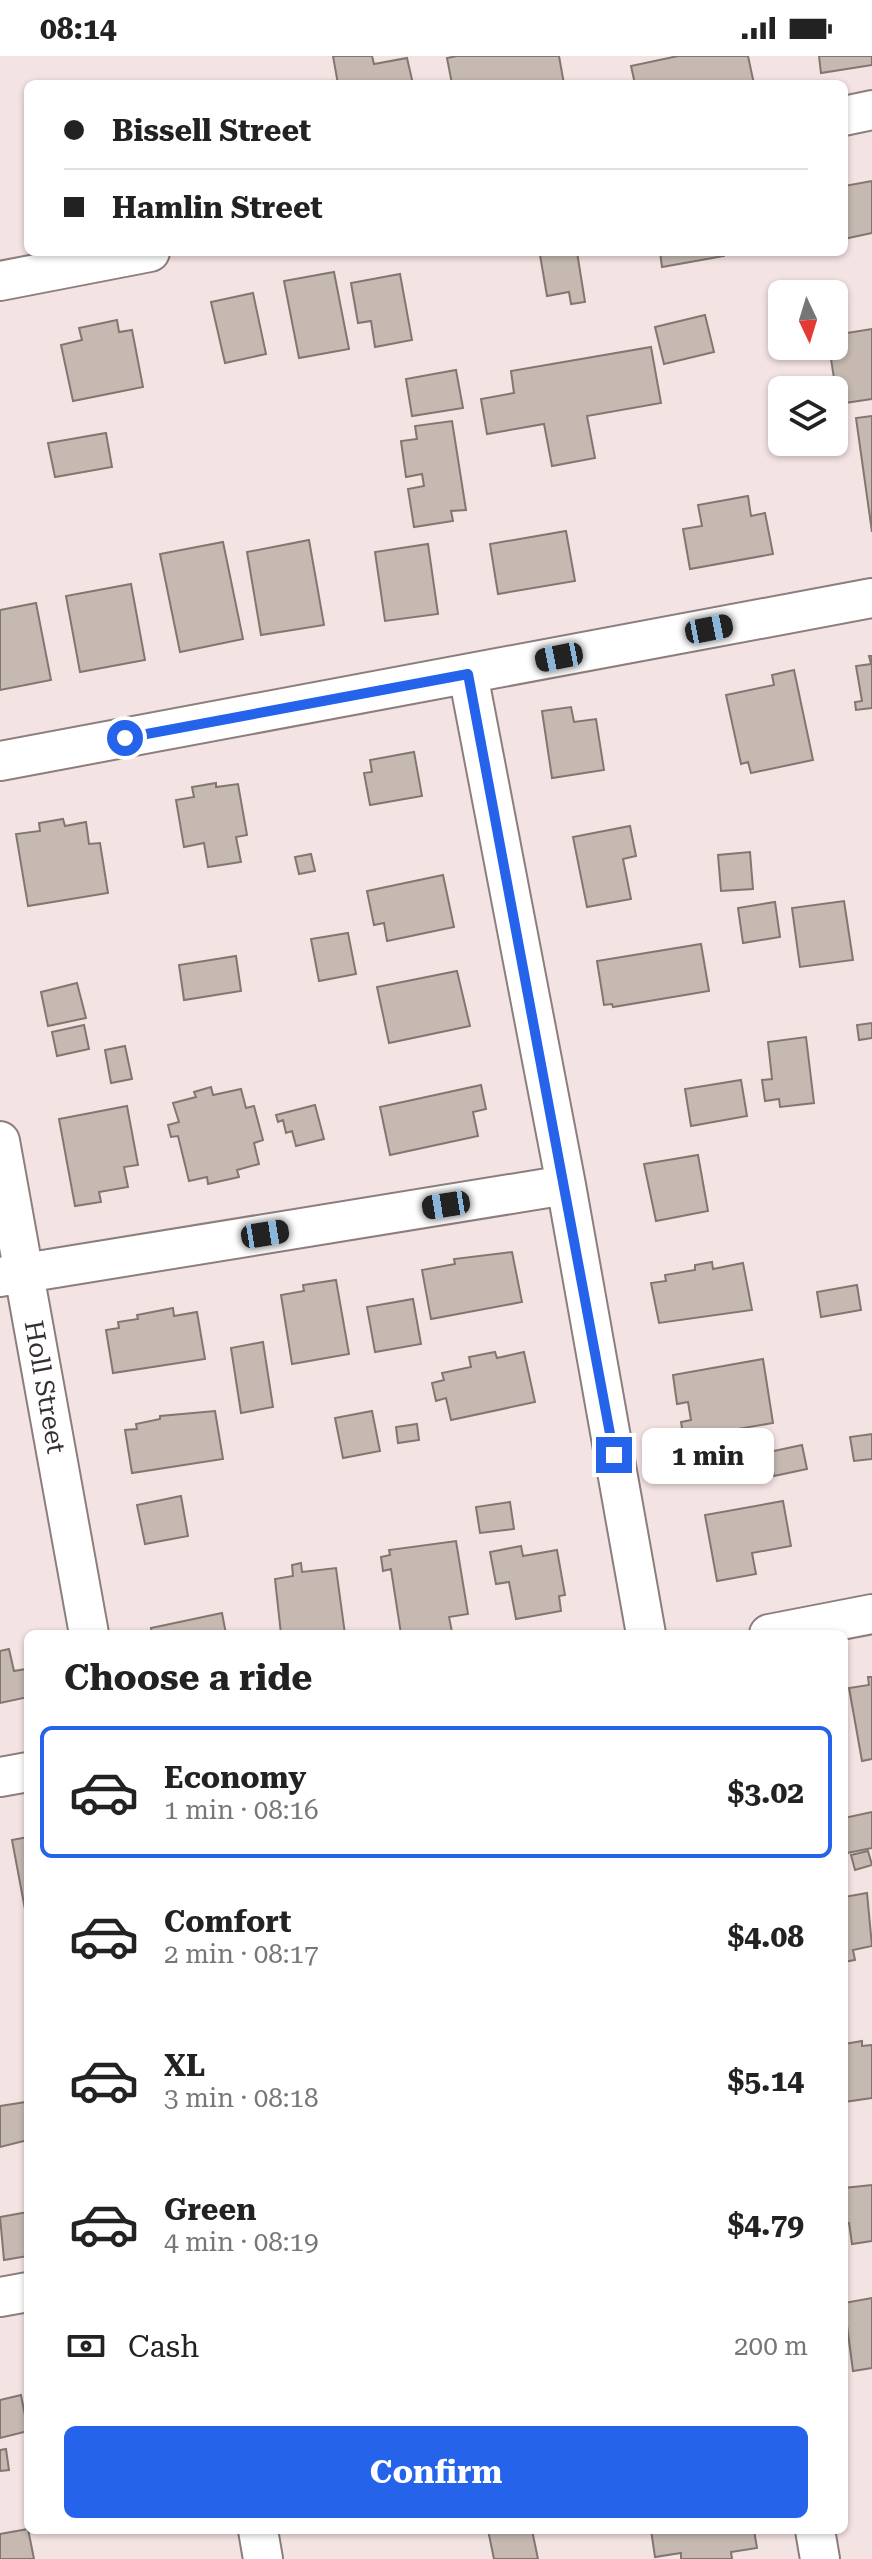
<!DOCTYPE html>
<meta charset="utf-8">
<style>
:root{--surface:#fff;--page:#f2f2f2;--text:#222;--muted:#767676;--line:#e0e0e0;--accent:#2563eb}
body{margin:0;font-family:"Roboto Serif",serif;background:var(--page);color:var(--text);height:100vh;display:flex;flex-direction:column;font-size:30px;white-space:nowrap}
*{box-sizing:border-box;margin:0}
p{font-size:26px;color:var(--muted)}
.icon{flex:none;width:44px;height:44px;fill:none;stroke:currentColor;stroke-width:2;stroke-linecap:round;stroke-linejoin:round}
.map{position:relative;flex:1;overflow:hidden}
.details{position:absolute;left:24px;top:1574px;width:824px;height:904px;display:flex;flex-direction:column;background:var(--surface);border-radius:12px;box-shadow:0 2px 6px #0004}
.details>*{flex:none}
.top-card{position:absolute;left:24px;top:24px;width:824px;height:176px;border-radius:12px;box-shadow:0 2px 6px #0004;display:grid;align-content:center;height:176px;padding:0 40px;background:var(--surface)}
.needle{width:52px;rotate:176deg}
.buttons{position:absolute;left:768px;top:224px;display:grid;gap:16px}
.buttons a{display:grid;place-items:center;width:80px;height:80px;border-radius:12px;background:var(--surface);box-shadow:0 2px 6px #0004;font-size:40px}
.end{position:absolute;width:36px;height:36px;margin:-18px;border:10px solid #2563eb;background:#fff;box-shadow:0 0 0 4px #fff}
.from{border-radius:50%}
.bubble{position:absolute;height:56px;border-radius:12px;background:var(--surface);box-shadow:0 2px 6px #0004;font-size:26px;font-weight:700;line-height:56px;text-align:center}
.car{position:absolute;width:24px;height:48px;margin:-24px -12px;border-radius:10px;box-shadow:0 0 6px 2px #0007;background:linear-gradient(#222 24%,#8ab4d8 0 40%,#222 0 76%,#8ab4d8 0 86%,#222 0)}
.top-card b{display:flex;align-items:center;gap:28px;height:76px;font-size:30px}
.top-card b+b{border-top:2px solid var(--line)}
.top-card i{width:20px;height:20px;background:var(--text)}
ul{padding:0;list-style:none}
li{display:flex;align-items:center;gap:24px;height:132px;margin:0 16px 12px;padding:0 24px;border:4px solid transparent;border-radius:12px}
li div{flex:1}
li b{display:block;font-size:30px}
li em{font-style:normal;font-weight:700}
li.active{border-color:var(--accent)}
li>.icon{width:72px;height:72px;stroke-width:1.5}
h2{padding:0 40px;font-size:36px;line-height:96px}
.pay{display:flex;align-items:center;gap:20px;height:88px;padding:0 40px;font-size:30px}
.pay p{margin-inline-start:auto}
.primary-button{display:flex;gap:16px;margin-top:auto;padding:16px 40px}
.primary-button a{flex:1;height:92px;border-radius:12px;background:var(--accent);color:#fff;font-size:32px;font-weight:700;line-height:92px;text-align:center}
.status{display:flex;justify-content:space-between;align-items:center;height:56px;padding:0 40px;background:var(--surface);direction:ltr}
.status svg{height:22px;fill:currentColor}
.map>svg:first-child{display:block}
.building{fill:#c5b9b2;stroke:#827770;stroke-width:2}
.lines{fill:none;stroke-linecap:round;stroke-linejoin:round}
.minor-casing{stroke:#8c7e7d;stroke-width:42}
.minor{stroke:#fff;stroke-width:38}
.route{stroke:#2563eb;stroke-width:10}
.labels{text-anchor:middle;stroke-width:8;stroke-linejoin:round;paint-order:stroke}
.street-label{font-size:26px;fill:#352f2e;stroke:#fff}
</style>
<div class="status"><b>08:14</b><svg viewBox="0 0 49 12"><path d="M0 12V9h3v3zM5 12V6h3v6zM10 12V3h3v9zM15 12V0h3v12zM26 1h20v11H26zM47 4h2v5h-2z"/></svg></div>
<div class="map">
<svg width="872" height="2503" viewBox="0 0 872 2503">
<rect width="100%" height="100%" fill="#f3e3e2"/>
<path class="building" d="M 333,0 L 372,0 L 374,8 L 407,2 L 413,28 L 338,28 Z
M 457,0 L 559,0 L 564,28 L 452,28 L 447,2 Z
M 678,0 L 748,0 L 754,28 L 635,28 L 631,10 Z
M 819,0 L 872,0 L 872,9 L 821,17 Z
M 872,125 L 872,177 L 844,183 L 844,130 Z
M 559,196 L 577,196 L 585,246 L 571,248 L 569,236 L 547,240 L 540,199 Z
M 660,196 L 724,196 L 724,200 L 662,211 Z
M 334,216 L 349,293 L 299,302 L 284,225 Z
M 400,218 L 412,284 L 375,291 L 371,265 L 358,267 L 351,227 Z
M 253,237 L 266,298 L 225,307 L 211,246 Z
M 705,259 L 714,296 L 664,308 L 655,271 Z
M 117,264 L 119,276 L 132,274 L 143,331 L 73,345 L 61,289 L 82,284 L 79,272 Z
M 872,273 L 872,343 L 838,348 L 829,290 L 834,290 L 834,279 Z
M 651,291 L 661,347 L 587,360 L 595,402 L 552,410 L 544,368 L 487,378 L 481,343 L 514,337 L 511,315 Z
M 456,314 L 463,352 L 412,360 L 406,323 Z
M 872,360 L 872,476 L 856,362 Z
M 452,365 L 466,454 L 451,455 L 453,465 L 414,471 L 408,433 L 424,430 L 422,418 L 406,421 L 401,385 L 417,383 L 415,370 Z
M 106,377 L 112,411 L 55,421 L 48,387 Z
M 748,440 L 751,460 L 765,457 L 773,498 L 690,513 L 683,473 L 702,470 L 698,449 Z
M 566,475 L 575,525 L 498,538 L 490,488 Z
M 309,484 L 324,569 L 261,579 L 247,496 Z
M 223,486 L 243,583 L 180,596 L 160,498 Z
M 428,488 L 438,558 L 385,565 L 375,496 Z
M 131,528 L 145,604 L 80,616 L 66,540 Z
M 36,547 L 51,624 L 0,634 L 0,554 Z
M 869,600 L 872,600 L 872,652 L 856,654 L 855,646 L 862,645 L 856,610 L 871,608 Z
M 794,614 L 813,704 L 751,717 L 748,706 L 741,708 L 726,639 L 774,629 L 772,619 Z
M 571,651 L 574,666 L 596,663 L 604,714 L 552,722 L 542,655 Z
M 414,696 L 422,740 L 370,749 L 364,717 L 372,716 L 370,704 Z
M 216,727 L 216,731 L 238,728 L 247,779 L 236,781 L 241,806 L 208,811 L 204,787 L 184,791 L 176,744 L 194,741 L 192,731 Z
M 63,763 L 65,770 L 86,766 L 89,788 L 100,787 L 108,837 L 28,850 L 16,778 L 40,775 L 39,767 Z
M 630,770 L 636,800 L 623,803 L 631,843 L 587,851 L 573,781 Z
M 750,796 L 753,833 L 721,835 L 718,799 Z
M 311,798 L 315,815 L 299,818 L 295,801 Z
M 443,819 L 454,871 L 387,885 L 384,867 L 374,869 L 367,835 Z
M 844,845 L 853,904 L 800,911 L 792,852 Z
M 775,846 L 780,881 L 743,887 L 738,852 Z
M 348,877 L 356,918 L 319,925 L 311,883 Z
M 701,888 L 709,935 L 613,951 L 612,948 L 604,949 L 597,905 Z
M 236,900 L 241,935 L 184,944 L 179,909 Z
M 457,915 L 470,970 L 389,987 L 377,931 Z
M 77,927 L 86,962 L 48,970 L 41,936 Z
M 872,967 L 872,982 L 859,984 L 857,969 Z
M 84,969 L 89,993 L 57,1000 L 52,976 Z
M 806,981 L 814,1047 L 780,1051 L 779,1043 L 765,1045 L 762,1024 L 772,1023 L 768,986 Z
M 125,990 L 132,1023 L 111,1027 L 105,994 Z
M 741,1024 L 747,1060 L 691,1070 L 685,1033 Z
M 481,1029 L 486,1053 L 473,1056 L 478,1080 L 390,1099 L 380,1051 Z
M 211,1031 L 213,1039 L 241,1033 L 246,1052 L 254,1050 L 263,1084 L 254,1087 L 259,1108 L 237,1114 L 239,1121 L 208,1128 L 207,1121 L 189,1125 L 178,1080 L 171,1081 L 168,1069 L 179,1066 L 173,1047 L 196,1041 L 194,1036 Z
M 315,1049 L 324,1083 L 296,1090 L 292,1075 L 286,1077 L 283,1064 L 278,1066 L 276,1059 Z
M 127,1050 L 138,1109 L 124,1111 L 128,1131 L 99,1136 L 101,1146 L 75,1150 L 59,1063 Z
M 698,1099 L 708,1155 L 656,1165 L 644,1108 Z
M 512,1196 L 522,1246 L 431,1263 L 422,1214 L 455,1208 L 454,1203 Z
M 712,1206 L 713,1213 L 743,1207 L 752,1254 L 659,1267 L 651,1227 L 666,1225 L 665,1219 L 695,1214 L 695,1209 Z
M 336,1224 L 349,1298 L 292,1308 L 281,1239 L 304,1235 L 303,1229 Z
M 857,1229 L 861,1254 L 821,1261 L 817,1236 Z
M 413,1243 L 421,1288 L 375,1296 L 367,1251 Z
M 173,1252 L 174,1260 L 197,1256 L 205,1303 L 113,1317 L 106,1274 L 119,1272 L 118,1266 L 138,1263 L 137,1259 Z
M 263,1286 L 273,1351 L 241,1357 L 231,1292 Z
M 495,1296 L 497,1302 L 524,1296 L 535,1346 L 451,1364 L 446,1342 L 436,1345 L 432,1327 L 444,1324 L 442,1317 L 471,1311 L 469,1301 Z
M 763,1303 L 773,1367 L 720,1376 L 721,1384 L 685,1391 L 681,1366 L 691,1364 L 688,1346 L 677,1348 L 673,1319 Z
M 215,1355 L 223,1403 L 132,1417 L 125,1374 L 137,1373 L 136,1368 L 160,1363 L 160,1360 Z
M 372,1355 L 380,1395 L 343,1402 L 335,1362 Z
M 417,1368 L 419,1384 L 398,1387 L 396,1371 Z
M 872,1378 L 872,1403 L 854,1405 L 850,1381 Z
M 802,1389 L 807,1413 L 774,1420 L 769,1396 Z
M 181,1440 L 188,1480 L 145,1488 L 137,1449 Z
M 783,1445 L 791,1490 L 752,1497 L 756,1518 L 717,1525 L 705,1459 Z
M 510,1446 L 514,1473 L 480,1477 L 476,1451 Z
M 456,1485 L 468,1558 L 449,1561 L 452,1576 L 401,1578 L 391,1513 L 383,1515 L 381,1501 L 390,1499 L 389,1494 Z
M 521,1490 L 523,1500 L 557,1494 L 565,1539 L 559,1540 L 561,1555 L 516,1563 L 509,1526 L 496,1528 L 490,1496 Z
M 301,1507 L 302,1516 L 336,1512 L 345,1578 L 281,1578 L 275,1523 L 293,1520 L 292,1509 Z
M 222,1557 L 226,1578 L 152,1578 L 151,1572 Z
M 9,1593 L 14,1615 L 26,1613 L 28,1641 L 0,1647 L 0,1595 Z
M 868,1621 L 872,1621 L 872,1703 L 862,1705 L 849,1632 L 869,1629 Z
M 872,1756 L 872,1792 L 847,1797 L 844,1762 Z
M 28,1781 L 28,1863 L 27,1864 L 12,1784 Z
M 868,1795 L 872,1809 L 855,1814 L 851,1799 Z
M 867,1837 L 872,1890 L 853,1894 L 855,1904 L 844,1906 L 844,1841 Z
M 862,1985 L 862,1990 L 872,1989 L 872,2042 L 844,2046 L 844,1988 Z
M 26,2046 L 28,2084 L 0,2091 L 0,2050 Z
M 872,2129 L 872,2185 L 852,2188 L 849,2167 L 844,2168 L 844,2132 Z
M 28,2156 L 28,2200 L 4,2204 L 0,2161 Z
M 872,2242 L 872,2312 L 853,2315 L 844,2247 Z
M 21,2339 L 28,2375 L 0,2382 L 0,2344 Z
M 6,2393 L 9,2414 L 0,2415 L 0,2394 Z
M 28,2473 L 34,2503 L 0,2503 L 0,2478 Z
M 488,2474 L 532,2474 L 538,2503 L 494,2503 Z
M 651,2474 L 754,2474 L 757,2492 L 731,2496 L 732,2503 L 681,2503 L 681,2497 L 655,2501 Z"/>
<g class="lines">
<g class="minor-casing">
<path id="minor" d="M 844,60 L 872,54
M 0,225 L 150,196
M 468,618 L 566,1129 L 646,1578
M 0,705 L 872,542
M 0,1085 L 89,1578
M 0,1221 L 566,1129
M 769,1578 L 872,1558
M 0,1721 L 28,1716
M 0,2241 L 28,2236
M 258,2474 L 263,2503
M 815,2474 L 820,2503"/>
</g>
<use href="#minor" class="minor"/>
</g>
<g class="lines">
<path class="route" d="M 125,682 L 468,618 L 614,1399"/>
</g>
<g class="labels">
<g class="street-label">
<text transform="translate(45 1331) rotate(80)" y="9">Holl Street</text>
</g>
</g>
</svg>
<div class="buttons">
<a><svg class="needle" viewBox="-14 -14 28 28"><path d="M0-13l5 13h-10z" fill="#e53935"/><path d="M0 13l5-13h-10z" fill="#767676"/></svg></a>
<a><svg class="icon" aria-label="layers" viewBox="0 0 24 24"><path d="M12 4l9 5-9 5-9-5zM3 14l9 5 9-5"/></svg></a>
</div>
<i class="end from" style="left:125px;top:682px"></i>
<i class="end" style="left:614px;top:1399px"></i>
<div class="bubble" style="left:642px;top:1372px;width:132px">1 min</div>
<i class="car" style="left:709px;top:573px;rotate:79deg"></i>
<i class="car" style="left:559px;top:601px;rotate:259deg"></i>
<i class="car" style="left:446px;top:1149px;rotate:261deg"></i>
<i class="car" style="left:265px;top:1178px;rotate:81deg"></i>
<div class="top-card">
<b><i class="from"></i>Bissell Street</b>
<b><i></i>Hamlin Street</b>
</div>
<section class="details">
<h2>Choose a ride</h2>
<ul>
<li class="active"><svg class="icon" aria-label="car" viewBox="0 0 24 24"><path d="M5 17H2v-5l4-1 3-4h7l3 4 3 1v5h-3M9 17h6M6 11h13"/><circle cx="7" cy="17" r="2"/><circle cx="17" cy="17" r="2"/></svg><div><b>Economy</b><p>1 min · 08:16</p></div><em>$3.02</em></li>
<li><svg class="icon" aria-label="car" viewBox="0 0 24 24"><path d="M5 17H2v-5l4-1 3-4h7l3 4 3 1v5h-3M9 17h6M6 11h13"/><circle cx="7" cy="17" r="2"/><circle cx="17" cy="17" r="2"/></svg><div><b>Comfort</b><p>2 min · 08:17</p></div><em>$4.08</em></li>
<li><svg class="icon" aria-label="car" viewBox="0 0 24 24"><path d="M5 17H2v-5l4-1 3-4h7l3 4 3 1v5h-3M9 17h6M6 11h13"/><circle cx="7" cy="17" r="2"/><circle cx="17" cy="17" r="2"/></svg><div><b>XL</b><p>3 min · 08:18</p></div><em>$5.14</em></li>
<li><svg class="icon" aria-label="car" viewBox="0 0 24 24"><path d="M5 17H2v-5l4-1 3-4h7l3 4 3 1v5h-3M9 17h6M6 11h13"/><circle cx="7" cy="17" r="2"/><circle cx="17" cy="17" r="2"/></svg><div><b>Green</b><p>4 min · 08:19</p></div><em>$4.79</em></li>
</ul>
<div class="pay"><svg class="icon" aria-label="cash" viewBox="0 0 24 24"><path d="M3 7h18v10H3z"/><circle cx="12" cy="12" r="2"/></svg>Cash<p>200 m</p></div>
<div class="primary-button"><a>Confirm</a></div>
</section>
</div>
